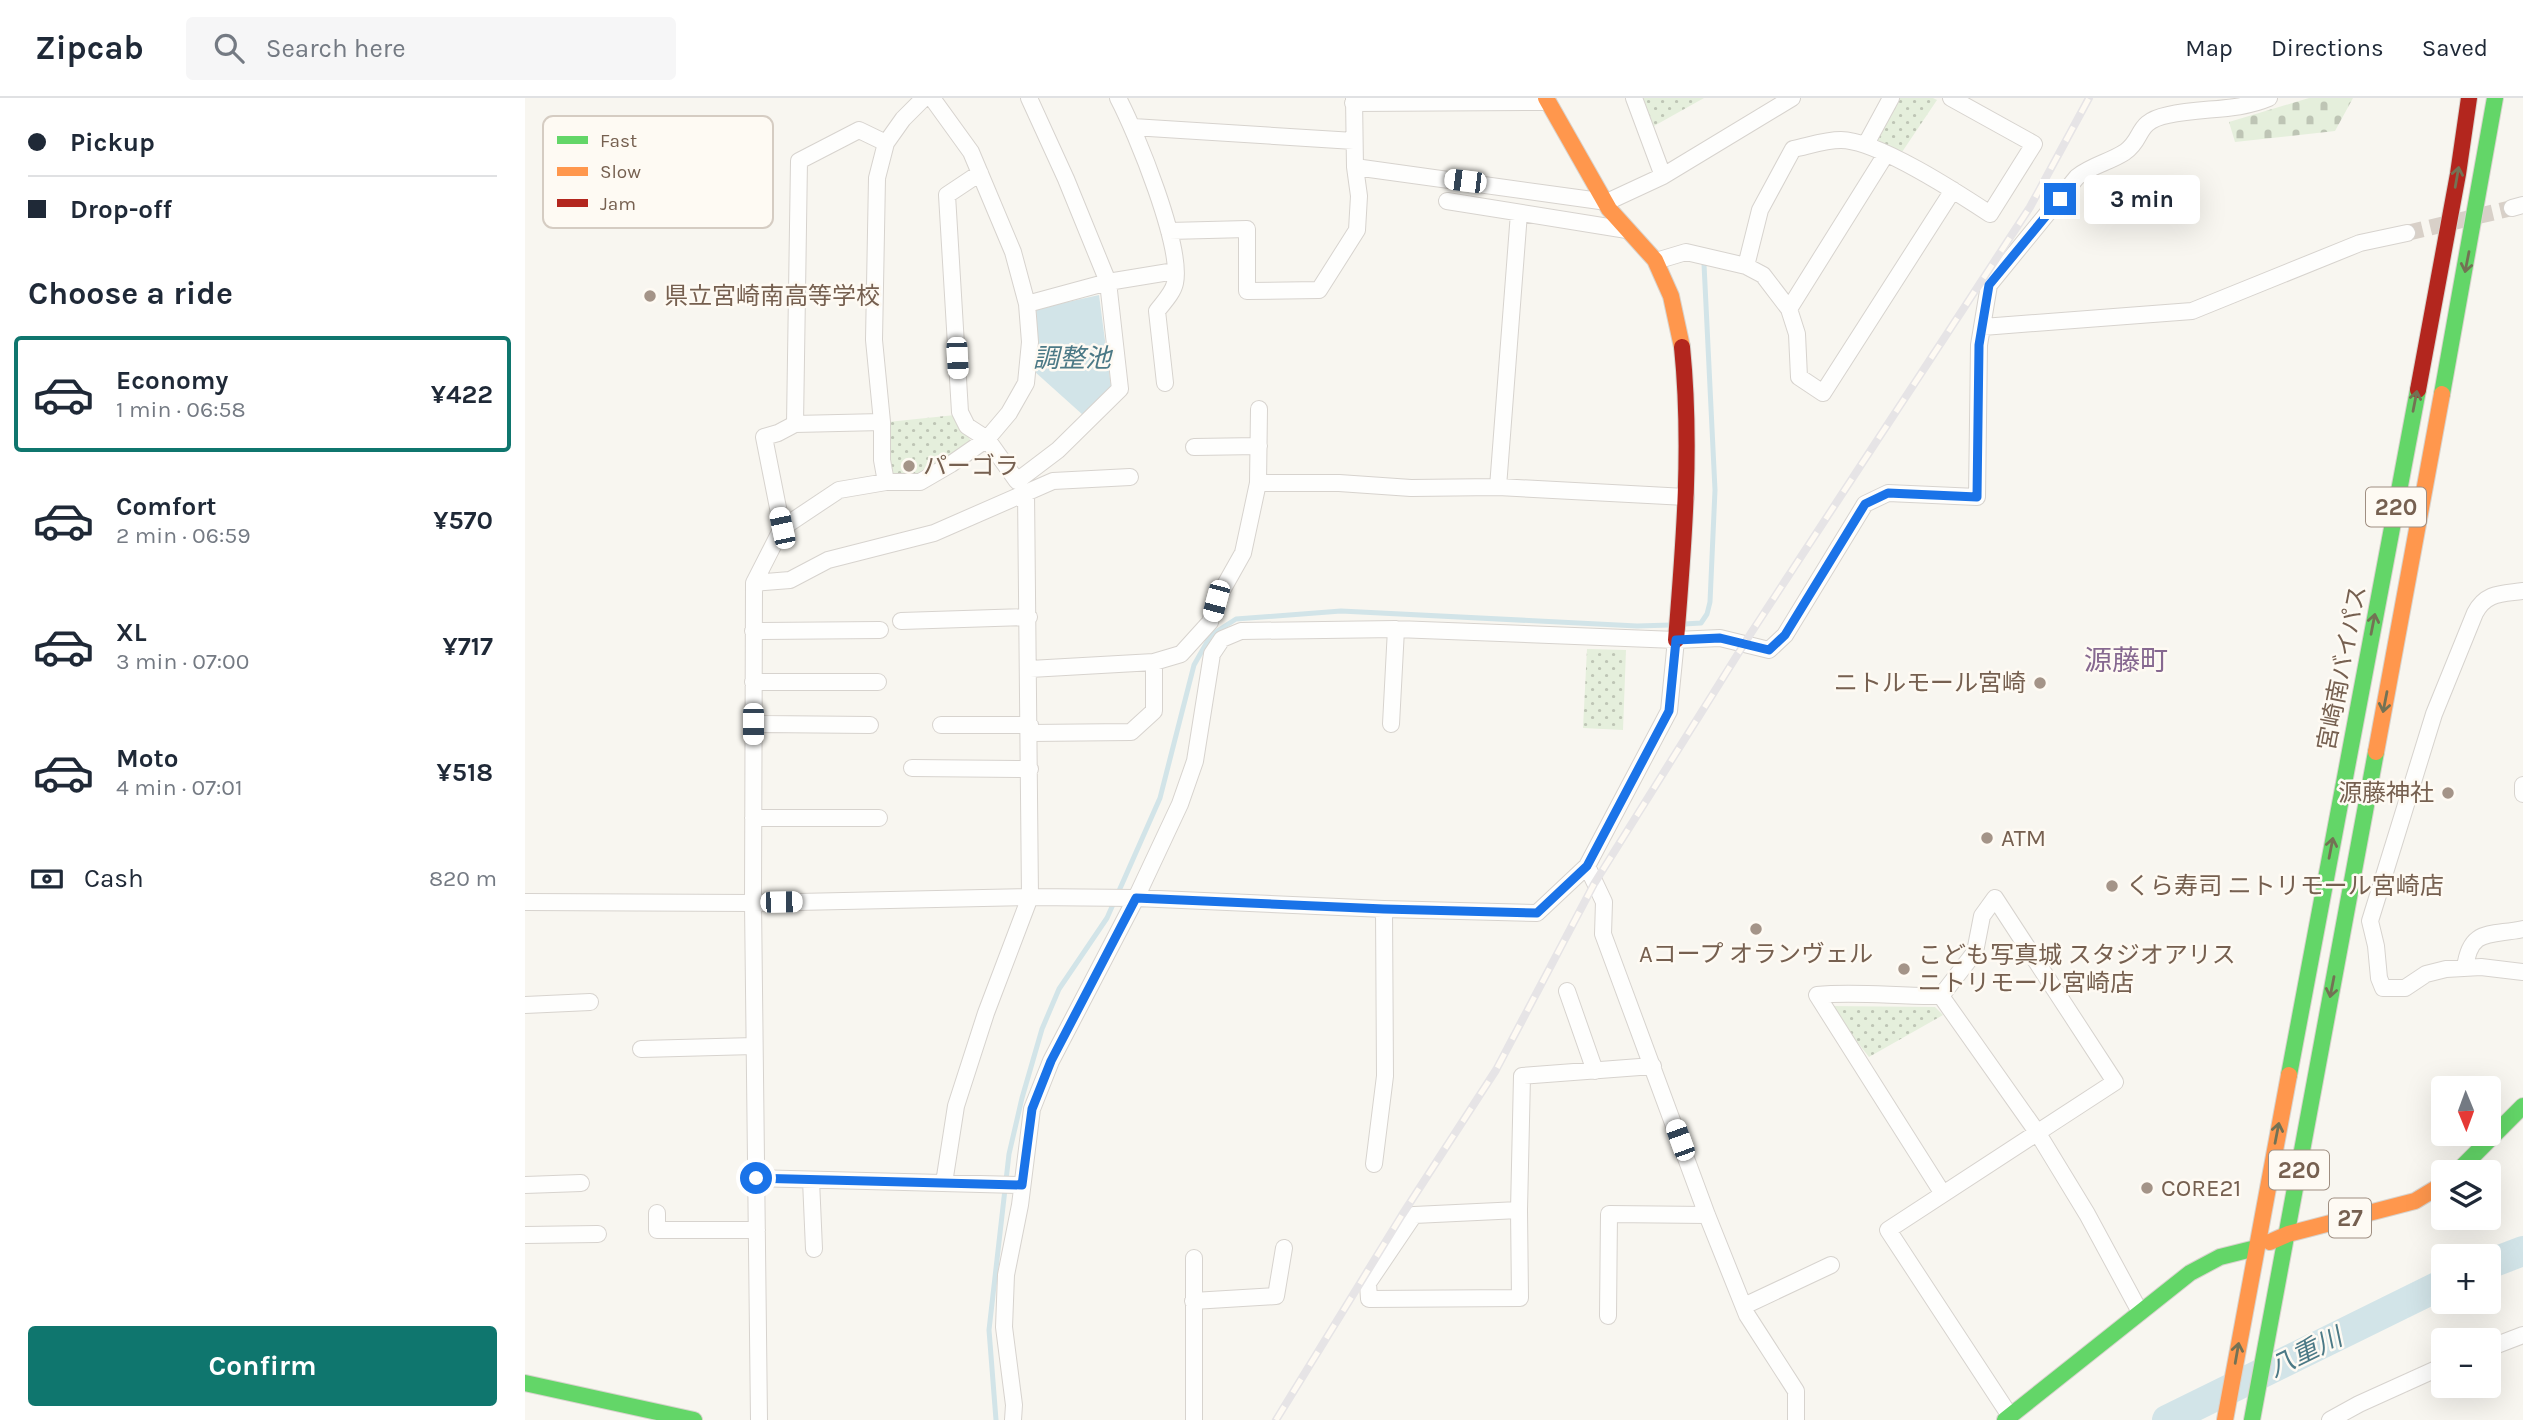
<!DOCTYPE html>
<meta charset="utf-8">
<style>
:root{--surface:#fff;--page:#f6f6f7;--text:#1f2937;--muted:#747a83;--line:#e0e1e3;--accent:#0f766e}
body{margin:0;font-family:Karla,"Noto Sans JP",sans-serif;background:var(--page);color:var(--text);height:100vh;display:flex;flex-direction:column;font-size:26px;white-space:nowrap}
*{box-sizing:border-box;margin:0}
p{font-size:23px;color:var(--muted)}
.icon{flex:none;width:38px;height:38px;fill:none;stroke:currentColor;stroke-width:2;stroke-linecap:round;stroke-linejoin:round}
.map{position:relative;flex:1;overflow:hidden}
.drawer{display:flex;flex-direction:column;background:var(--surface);width:525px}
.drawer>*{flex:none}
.banner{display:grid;align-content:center;height:154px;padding:0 28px;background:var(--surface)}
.needle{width:46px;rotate:179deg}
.buttons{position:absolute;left:1906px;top:978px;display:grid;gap:14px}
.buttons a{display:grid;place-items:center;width:70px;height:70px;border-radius:7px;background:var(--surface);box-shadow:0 7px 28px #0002;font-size:35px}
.end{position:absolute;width:32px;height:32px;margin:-16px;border:9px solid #1a73e8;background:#fff;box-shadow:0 0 0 4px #fff}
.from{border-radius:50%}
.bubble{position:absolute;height:49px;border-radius:7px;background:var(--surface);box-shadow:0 7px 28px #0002;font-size:23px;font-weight:700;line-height:49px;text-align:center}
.car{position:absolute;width:21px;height:42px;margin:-21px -10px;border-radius:9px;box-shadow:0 0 5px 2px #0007;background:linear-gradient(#fff 24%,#345 0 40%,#fff 0 76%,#345 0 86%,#fff 0)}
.banner b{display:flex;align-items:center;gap:24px;height:66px;font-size:26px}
.banner b+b{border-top:2px solid var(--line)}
.banner i{width:18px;height:18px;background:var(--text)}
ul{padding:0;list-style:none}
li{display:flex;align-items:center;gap:21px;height:116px;margin:0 14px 10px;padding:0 14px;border:4px solid transparent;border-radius:7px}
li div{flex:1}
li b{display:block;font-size:26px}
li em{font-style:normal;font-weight:700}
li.current{border-color:var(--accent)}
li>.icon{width:63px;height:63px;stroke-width:1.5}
h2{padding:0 28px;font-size:32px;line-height:84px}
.pay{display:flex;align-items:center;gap:18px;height:77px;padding:0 28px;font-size:26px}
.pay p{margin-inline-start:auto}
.button{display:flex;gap:14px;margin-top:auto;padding:14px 28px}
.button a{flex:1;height:80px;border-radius:7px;background:var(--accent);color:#fff;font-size:28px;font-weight:700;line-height:80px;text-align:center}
header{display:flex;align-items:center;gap:42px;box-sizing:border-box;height:98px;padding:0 35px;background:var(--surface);border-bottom:2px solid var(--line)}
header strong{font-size:33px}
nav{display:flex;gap:38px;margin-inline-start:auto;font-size:24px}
.search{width:490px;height:63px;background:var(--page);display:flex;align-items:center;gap:18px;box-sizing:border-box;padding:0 24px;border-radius:7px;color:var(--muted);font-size:26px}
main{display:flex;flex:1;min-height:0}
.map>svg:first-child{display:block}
.cemetery{fill:url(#cemetery-stones)}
.park{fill:url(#park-dots)}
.water{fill:#d2e4e8}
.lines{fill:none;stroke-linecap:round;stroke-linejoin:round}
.stream{stroke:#d2e4e8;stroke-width:5}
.river{stroke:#d2e4e8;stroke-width:30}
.street-tunnel{stroke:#d8d0c8;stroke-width:16;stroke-dasharray:16 8;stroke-linecap:butt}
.street-casing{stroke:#d7d3ce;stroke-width:18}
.fast-casing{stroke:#d8d3cd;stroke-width:18}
.slow-casing{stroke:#d8d3cd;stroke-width:18}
.jam-casing{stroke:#d8d3cd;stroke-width:18}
.street{stroke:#fefefd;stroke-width:16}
.fast{stroke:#63d668;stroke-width:16}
.slow{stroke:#ff974d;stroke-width:16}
.jam{stroke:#b3261e;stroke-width:16}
.rail-casing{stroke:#e6e4e6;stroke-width:8}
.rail{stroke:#fefaf3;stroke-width:5;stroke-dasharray:16;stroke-linecap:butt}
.oneway{stroke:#737254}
.route{stroke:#1a73e8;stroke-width:9}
.poi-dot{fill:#a49488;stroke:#fefaf3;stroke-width:2.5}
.labels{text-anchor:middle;stroke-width:5;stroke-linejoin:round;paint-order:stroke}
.shield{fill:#fefaf3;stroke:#9f8e81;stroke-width:2}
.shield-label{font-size:23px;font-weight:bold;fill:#766050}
.poi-label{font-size:24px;fill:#766050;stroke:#fefaf3;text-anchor:start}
.street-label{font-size:24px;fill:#766050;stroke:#fefaf3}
.water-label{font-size:26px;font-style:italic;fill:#4b7986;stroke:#fefaf3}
.quarter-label{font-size:28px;fill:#866890;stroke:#fefaf3}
.key{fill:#fefaf3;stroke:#d5ccc2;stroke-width:2}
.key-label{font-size:19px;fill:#766050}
</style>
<header>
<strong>Zipcab</strong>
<div class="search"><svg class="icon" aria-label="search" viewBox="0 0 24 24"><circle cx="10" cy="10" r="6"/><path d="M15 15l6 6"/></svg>Search here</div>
<nav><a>Map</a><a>Directions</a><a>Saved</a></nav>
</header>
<main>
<section class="drawer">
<div class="banner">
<b><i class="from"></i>Pickup</b>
<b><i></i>Drop-off</b>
</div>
<h2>Choose a ride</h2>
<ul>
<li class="current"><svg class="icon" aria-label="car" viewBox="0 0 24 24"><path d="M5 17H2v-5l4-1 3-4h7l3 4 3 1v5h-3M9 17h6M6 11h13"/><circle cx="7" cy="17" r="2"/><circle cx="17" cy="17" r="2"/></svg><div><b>Economy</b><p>1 min · 06:58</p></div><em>¥422</em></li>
<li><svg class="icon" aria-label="car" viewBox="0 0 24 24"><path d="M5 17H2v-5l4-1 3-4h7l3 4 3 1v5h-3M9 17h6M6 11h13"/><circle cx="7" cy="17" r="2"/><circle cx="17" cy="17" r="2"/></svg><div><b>Comfort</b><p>2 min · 06:59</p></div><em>¥570</em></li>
<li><svg class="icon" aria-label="car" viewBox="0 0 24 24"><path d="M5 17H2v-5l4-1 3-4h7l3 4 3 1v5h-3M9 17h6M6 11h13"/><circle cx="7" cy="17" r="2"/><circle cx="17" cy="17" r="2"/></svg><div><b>XL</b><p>3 min · 07:00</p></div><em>¥717</em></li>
<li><svg class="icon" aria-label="car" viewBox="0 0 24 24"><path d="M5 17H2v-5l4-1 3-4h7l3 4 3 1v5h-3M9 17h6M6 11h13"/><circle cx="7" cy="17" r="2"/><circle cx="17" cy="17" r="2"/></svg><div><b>Moto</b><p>4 min · 07:01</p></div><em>¥518</em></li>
</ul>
<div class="pay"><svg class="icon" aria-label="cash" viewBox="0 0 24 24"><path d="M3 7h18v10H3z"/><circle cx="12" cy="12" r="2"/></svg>Cash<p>820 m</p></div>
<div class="button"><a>Confirm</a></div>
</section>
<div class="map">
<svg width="1998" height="1322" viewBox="0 0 1998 1322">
<defs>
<pattern id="cemetery-stones" width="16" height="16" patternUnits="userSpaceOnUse" patternTransform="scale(1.75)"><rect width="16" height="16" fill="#e5efdc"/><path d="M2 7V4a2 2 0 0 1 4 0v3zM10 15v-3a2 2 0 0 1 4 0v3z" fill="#bec5b5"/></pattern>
<pattern id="park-dots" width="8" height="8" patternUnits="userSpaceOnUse" patternTransform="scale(1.75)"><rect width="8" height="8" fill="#e5efdc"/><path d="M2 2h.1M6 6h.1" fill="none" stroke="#bec5b5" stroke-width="1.8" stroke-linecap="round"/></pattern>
</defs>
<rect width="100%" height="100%" fill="#f8f6f0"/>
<path class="cemetery" d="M 1784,0 L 1828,0 L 1810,33 L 1710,44 L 1704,24 Z"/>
<path class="park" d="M 1117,0 L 1179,0 L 1129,28 Z
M 1372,0 L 1408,0 L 1412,2 L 1375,57 L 1355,46 L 1351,41 Z
M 430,317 L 434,327 L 450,348 L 389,382 L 367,382 L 362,361 L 363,324 Z
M 1062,551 L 1101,552 L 1098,632 L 1058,630 Z
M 1304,908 L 1410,909 L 1418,917 L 1344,959 Z"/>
<path class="water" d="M 574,197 L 586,288 L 558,317 L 509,273 L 513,252 L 511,211 Z"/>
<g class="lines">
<path class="stream" d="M 1159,526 L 1176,525 L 1182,516 L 1185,504 L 1190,392 L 1179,166
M 471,1322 L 464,1232 L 484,1056 L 497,1000 L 517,931 L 534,891 L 582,820 L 635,700 L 669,567 L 686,537 L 711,521 L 816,513 L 1112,528 L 1146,527"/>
<path class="river" d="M 1964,1166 L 1998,1153
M 1642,1322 L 1918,1186"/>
<path class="street-tunnel" d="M 1882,135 L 1987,110"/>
<g class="street-casing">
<path id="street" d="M 593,0 C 611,34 658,149 650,185 C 648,195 638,205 632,213 L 640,285
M 1109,0 L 1138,78
M 828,5 L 1023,4
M 608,29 L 829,43
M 1341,46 L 1366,0
M 830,69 L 1082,104 L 1138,78 L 1267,0
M 455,75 L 422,97 L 435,314 L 442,328 L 462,341 L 492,383 L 533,352 L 595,291 L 583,184 L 541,81 L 504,0
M 922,103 L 1102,132
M 1987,110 L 1998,107
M 644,133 L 722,131 L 722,193 L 794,192 L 832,132 L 834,98 L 830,69 L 829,0
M 1131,163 L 1161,154 L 1221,168 L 1238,177 L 1264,211 L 1272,236 L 1274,279 L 1298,295 L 1428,92
M 1221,168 L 1235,112 L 1268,51 C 1283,48 1300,42 1316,42 C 1352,42 1433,95 1465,116 L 1509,46 L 1426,0
M 502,206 L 583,184 L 650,173
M 1264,211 L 1361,56
M 1458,229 L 1667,213 L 1835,145 L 1882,135
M 270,326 L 357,324
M 669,349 L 734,348
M 361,384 L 357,362 L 357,324 L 349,242 L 352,80 L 361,45 L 378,21 L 399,0
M 733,385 L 814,385 L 886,390 L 973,389 L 1161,399
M 973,389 L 994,115
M 257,430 L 239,339 L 253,335 L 270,326 L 274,63 L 334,32 L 361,45
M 229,485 L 265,482 L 303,462 L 409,435 L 528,383 L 605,379
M 1998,493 C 1977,496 1961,494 1950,515 L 1909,616 L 1845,823 L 1851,848 L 1854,880 L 1858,890 L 1880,890 L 1901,876 L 1921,871 L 1956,869 L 1998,874
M 376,523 L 504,519
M 228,533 L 355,532
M 505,571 L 629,564 L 656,556 L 685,524 L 691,503 L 718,455 L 733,385 L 734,311
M 228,584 L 353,584
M 228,626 L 345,627
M 866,626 L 871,531
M 416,627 L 505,627
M 505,635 L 606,634 L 629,613 L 629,564
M 387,670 L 505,671
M 1998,687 L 1998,696
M 228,720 L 354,720
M 1062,768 L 1079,804 L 1078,836 L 1182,1117 L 1222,1217 L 1271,1293 L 1271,1322
M 0,804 L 228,805 L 505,799 L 611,800 L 859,811 L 1012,815 L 1062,768 L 1144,613 L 1151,542
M 1940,870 C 1945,830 1964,838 1998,831
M 1042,893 L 1070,973
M 1416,898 L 1450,854 L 1457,818 L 1470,800 L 1590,984 L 1363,1132 L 1485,1318
M 0,907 L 65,904
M 116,951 L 229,948
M 849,1066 L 860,978 L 859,811
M 231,1080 L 497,1087
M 286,1082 L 289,1151
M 419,1085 L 431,1008 L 461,915 L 505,799 L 501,394
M 0,1087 L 56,1085
M 1418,1096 L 1292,897 C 1333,893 1374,899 1416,898 L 1512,1034 L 1562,1116 L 1615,1214
M 994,1112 L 889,1117 L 843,1185 L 844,1201 L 995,1200 L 994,1112 L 997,978 L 1128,968
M 132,1115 L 132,1132 L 232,1132
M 0,1137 L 73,1136
M 668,1203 L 751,1198 L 759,1150
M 1219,1208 L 1306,1167
M 1083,1218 L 1084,1116 L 1182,1117
M 1964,1250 L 1998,1237
M 234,1322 L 228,805 L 229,485 L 257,430 L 314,392 L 361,384 L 395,384 L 426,366 L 462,341 L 484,315 L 501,285 L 505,244 L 502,206 L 488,154 L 446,54 L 407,0
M 488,1322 L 489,1307 L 479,1229 L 481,1177 L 495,1107 L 507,1011 L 526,963 L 611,800 L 655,706 L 670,663 L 687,556 L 697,541 L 716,533 L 871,531 L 1151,542 L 1195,540 L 1244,552 L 1260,537 L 1340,406 L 1363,395 L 1452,399 L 1454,247 L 1464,187 L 1552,79 C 1567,67 1585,64 1600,54 C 1620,40 1609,24 1643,17 C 1678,9 1711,14 1744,0
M 669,1322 L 669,1160
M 1805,1322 L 1834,1306 L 1918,1268"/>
</g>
<g class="fast-casing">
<path id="fast" d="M 1917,296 L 1970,0
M 1764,977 L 1893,292
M 1932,1074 L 1998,1008
M 0,1285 L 169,1322
M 1480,1322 L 1665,1175 L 1695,1159 L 1731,1150
M 1727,1322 L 1851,654"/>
</g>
<g class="slow-casing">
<path id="slow" d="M 1021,0 L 1084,111 L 1130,162 L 1146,198 L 1157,249
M 1851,654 L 1917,296
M 1745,1144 L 1763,1136 L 1890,1103 L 1918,1086
M 1700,1322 L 1764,977"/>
</g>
<g class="jam-casing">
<path id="jam" d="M 1893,292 L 1933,76 L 1944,0
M 1151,542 C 1159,444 1167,347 1157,249"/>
</g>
<use href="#street" class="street"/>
<use href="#fast" class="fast"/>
<use href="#slow" class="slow"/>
<use href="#jam" class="jam"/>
<g class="rail-casing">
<path id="rail" d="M 751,1322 L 877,1117 L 971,972 L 1069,786 L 1226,535 L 1505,109 L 1564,0"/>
</g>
<use href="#rail" class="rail"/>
</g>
<defs><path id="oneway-shaft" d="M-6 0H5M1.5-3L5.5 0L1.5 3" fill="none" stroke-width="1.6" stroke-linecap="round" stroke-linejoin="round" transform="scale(1.75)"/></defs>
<g class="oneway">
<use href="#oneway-shaft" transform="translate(1932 79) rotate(-80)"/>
<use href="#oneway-shaft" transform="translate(1942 164) rotate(101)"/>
<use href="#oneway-shaft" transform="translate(1890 303) rotate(-79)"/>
<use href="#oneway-shaft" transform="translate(1848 526) rotate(-79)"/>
<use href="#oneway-shaft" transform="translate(1860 604) rotate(101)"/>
<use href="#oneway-shaft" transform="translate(1806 750) rotate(-79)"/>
<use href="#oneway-shaft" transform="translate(1807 889) rotate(101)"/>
<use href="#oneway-shaft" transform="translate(1752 1035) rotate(-79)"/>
<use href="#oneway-shaft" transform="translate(1712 1255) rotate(-80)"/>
</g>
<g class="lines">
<path class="route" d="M 231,1080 L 497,1087 L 507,1011 L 526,963 L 611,800 L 859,811 L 1012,815 L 1062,768 L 1144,613 L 1151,542 L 1195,540 L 1244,552 L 1260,537 L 1340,406 L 1363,395 L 1452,399 L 1454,247 L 1464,187 L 1535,101"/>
</g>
<g class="poi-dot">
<circle cx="125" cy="198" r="7"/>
<circle cx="384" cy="368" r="7"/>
<circle cx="1515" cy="585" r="7"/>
<circle cx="1923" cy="695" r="7"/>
<circle cx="1462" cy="740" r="7"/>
<circle cx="1587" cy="788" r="7"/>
<circle cx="1231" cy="831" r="7"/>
<circle cx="1379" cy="871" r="7"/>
<circle cx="1622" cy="1090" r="7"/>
</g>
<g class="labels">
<g class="shield">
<rect x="1841" y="389.5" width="60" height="39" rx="5"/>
<rect x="1744" y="1052.5" width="60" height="39" rx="5"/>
<rect x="1804" y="1100.5" width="42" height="39" rx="5"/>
</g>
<g class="shield-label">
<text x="1871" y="417">220</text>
<text x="1774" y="1080">220</text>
<text x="1825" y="1128">27</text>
</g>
<g class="poi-label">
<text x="139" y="206">県立宮崎南高等学校</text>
<text x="398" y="376">パーゴラ</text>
<text x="1501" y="593" text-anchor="end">ニトルモール宮崎</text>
<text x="1909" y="703" text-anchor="end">源藤神社</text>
<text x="1476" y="748">ATM</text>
<text x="1601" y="796">くら寿司 ニトリモール宮崎店</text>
<text x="1231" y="864" text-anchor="middle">Aコープ オランヴェル</text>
<text x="1393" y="865">こども写真城 スタジオアリス<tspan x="1393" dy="28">ニトリモール宮崎店</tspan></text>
<text x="1636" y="1098">CORE21</text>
</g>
<g class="street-label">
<text transform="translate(1817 570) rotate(-79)" y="8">宮崎南バイパス</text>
</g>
<g class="water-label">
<text x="547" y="269">調整池</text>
<text transform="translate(1780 1254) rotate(-26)" y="9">八重川</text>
</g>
<g class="quarter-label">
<text x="1601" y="572">源藤町</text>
</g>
</g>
<rect x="18" y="18" width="230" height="112" rx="10" class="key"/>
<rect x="32" y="38" width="31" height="8" fill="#63d668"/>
<rect x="32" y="69" width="31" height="9" fill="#ff974d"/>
<rect x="32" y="101" width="31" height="8" fill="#b3261e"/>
<g class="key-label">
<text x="75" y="49">Fast</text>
<text x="75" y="80">Slow</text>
<text x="75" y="112">Jam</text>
</g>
</svg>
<div class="buttons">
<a><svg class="needle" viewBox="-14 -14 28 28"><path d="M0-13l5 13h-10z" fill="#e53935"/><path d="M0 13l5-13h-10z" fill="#747a83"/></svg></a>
<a><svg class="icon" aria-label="layers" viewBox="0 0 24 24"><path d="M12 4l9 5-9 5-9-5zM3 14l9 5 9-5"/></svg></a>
<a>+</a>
<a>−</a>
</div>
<i class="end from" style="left:231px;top:1080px"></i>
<i class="end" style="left:1535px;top:101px"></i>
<div class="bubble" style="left:1559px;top:77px;width:116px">3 min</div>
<i class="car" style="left:940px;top:83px;rotate:277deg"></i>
<i class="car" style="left:432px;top:260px;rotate:177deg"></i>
<i class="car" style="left:257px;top:430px;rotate:348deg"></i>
<i class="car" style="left:691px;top:503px;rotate:195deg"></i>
<i class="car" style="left:228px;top:626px;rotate:180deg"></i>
<i class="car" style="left:256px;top:804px;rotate:89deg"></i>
<i class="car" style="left:1155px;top:1042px;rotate:340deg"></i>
</div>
</main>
